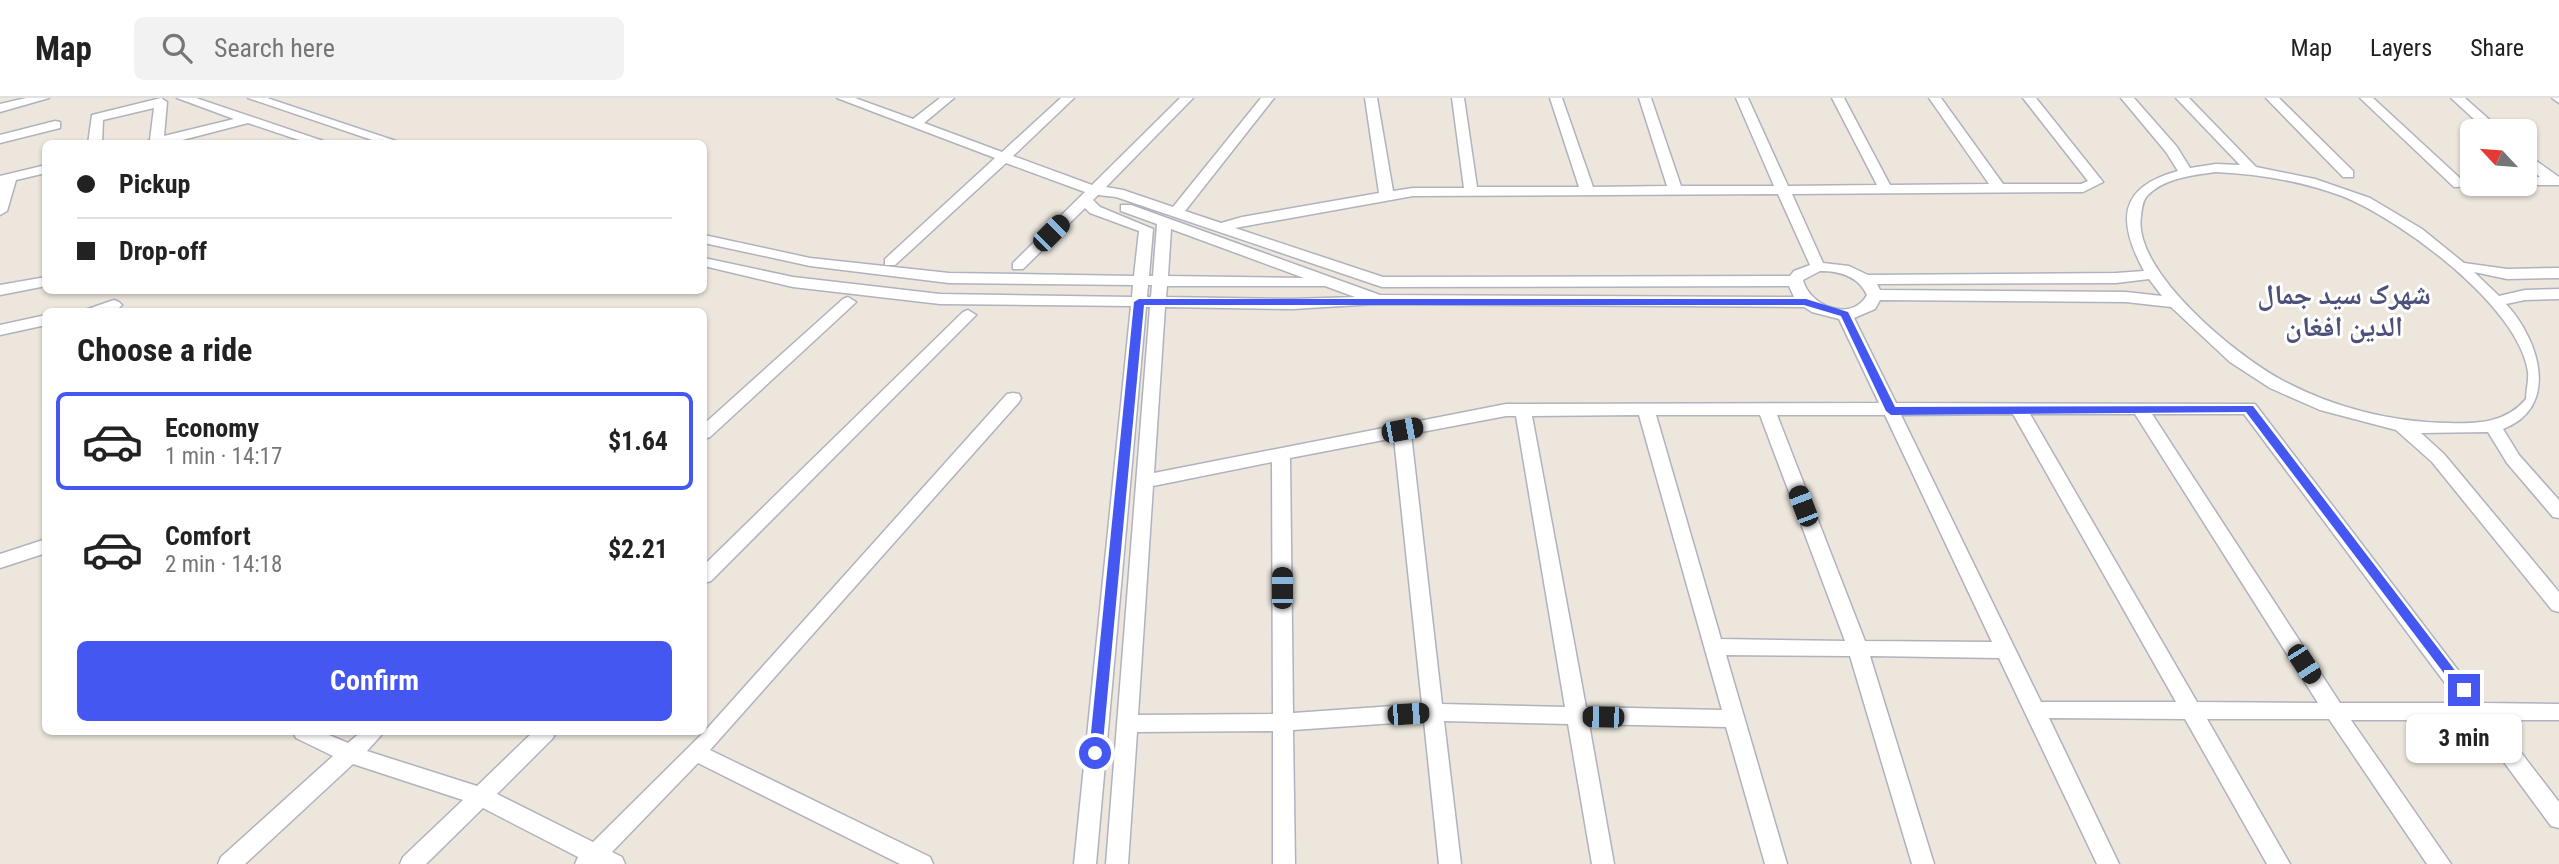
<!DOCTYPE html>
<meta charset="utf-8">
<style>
:root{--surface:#fff;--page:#f2f2f2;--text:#222;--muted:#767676;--line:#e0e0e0;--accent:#4458f1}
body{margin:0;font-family:"Roboto Condensed","Noto Naskh Arabic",sans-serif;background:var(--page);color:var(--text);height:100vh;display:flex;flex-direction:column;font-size:26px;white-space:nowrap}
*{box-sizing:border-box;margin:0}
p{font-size:23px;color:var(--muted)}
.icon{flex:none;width:38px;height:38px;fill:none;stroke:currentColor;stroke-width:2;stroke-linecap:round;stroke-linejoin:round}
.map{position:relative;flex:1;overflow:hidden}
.sheet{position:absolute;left:42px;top:210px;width:665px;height:427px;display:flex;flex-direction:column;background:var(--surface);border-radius:10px;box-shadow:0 2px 5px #0004}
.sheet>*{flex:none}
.banner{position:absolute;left:42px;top:42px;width:665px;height:154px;border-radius:10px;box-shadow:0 2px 5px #0004;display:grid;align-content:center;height:154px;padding:0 35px;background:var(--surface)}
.needle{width:46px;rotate:296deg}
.tools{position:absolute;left:2460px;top:21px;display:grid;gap:14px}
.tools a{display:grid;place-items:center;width:77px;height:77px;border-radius:10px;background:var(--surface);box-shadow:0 2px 5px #0004;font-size:35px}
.end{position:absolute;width:32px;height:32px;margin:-16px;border:9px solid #4458f1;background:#fff;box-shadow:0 0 0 4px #fff}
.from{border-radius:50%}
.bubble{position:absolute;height:49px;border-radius:10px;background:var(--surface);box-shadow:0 2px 5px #0004;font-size:23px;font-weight:700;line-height:49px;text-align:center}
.car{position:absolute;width:21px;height:42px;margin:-21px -10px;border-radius:9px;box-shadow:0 0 5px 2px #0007;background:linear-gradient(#222 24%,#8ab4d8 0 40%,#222 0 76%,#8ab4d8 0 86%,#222 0)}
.banner b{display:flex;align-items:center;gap:24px;height:66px;font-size:26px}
.banner b+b{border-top:2px solid var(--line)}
.banner i{width:18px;height:18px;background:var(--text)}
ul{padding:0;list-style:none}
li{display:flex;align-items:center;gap:21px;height:98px;margin:0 14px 10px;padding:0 21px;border:4px solid transparent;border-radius:10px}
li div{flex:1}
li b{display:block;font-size:26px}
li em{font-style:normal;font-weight:700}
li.current{border-color:var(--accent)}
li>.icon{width:63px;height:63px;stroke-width:1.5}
h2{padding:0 35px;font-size:32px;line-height:84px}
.action{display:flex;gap:14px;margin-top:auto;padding:14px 35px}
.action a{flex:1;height:80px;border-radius:10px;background:var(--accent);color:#fff;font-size:28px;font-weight:700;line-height:80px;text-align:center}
header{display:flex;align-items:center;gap:42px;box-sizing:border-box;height:98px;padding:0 35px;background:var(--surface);border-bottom:2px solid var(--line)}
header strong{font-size:33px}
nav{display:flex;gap:38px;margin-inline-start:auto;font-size:24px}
.search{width:490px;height:63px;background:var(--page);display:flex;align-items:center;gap:18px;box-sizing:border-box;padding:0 24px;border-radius:10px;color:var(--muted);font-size:26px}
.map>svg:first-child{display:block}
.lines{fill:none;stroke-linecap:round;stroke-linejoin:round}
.minor-casing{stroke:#b0b2bd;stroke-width:3}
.minor{fill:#fff;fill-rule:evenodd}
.route{fill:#4458f1}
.labels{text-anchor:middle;stroke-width:6;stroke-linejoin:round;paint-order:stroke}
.district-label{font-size:28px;font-weight:bold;fill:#4d5179;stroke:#fff}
</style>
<header>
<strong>Map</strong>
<div class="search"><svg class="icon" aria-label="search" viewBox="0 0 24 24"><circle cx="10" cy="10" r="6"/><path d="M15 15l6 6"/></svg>Search here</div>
<nav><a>Map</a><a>Layers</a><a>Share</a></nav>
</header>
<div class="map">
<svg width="2559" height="766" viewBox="0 0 2559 766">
<rect width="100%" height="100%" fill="#ece6dd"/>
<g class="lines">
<g class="minor-casing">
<path id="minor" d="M 26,0 L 49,0 L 0,14 L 0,6 Z
M 161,0 L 167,4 L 164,38 L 234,21 L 177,0 L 196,0 L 332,46 L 311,46 L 248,25 L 167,46 L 143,46 L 150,42 L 154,10 L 103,22 L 102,46 L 88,46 L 92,17 Z
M 248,0 L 267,0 L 405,46 L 384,46 Z
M 837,0 L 855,0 L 913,21 L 940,0 L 954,0 L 924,25 L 1002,54 L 1061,0 L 1074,0 L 1013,58 L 1092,87 L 1180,0 L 1193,0 L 1106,89 L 1123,92 L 1173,109 L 1261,0 L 1274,0 L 1185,113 L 1221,125 L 1242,119 L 1379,95 L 1365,0 L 1377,0 L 1393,93 L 1413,90 L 1464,90 L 1452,0 L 1464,0 L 1477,89 L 1579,89 L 1550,0 L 1562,0 L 1593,89 L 1667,88 L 1639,0 L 1651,0 L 1681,88 L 1774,88 L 1736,0 L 1748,0 L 1788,88 L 1877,87 L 1832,0 L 1844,0 L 1890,87 L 1989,86 L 1929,0 L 1941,0 L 2003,86 L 2081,86 L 2088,83 L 2023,0 L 2036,0 L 2103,84 L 2083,94 L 1792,96 L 1823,165 L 1849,168 L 1868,177 L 2116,175 L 2144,173 C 2117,123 2118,89 2178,73 L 2166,54 L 2121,0 L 2134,0 L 2177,49 L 2190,70 L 2216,66 L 2240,67 L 2176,0 L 2189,0 L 2256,69 L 2315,81 L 2370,100 L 2422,131 L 2464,165 L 2507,171 L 2559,170 L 2559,180 L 2507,181 L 2474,174 L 2499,198 L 2525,192 L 2559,191 L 2559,201 L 2525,202 L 2506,206 C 2541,244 2559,310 2503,331 L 2519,357 L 2559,402 L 2559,420 L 2553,419 L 2507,365 L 2488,334 L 2421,335 L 2444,356 L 2559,494 L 2559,514 L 2552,512 L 2432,364 L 2396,332 L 2320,312 L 2270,290 L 2230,264 L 2171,209 L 2126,204 L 1880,202 L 1875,211 L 1854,220 L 1896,305 L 2255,306 L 2483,605 L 2559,606 L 2559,622 L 2496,622 L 2559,704 L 2559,730 L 2551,728 L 2473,622 L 2351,622 L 2451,766 L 2427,766 L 2329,621 L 2207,621 L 2290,766 L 2267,766 L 2185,621 L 2049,620 L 2119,766 L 2097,766 L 1999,560 L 1870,558 L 1934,766 L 1912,766 L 1850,558 L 1726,557 L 1787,766 L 1765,766 L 1726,629 L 1589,626 L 1614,766 L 1592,766 L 1568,626 L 1444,623 L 1461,766 L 1439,766 L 1424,623 L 1293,632 L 1295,766 L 1273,766 L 1273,633 L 1137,634 L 1128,766 L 1106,766 L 1150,209 L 1146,209 L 1096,766 L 1074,766 L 1131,208 L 940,206 L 793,189 L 704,168 L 704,160 L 793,179 L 940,196 L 1132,199 L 1133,187 L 949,185 L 810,168 L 704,145 L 704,137 L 810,160 L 949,175 L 1134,178 L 1139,133 L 1090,115 L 1085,110 L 1023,171 L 1013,171 L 1013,165 L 1085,94 L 1006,65 L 895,167 L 885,167 L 885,161 L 995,60 ZM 2216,74 C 2259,76 2301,83 2342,98 C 2400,121 2519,208 2528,274 C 2529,282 2526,293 2526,301 C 2506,325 2477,326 2448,325 C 2390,324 2331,309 2280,281 C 2237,258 2132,173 2141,118 C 2142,111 2142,104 2147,98 C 2164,80 2193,77 2216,74 ZM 1778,96 L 1810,167 L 1794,173 L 1790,178 L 1383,179 L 1235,130 L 1413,98 ZM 1098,97 L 1116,99 L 1382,189 L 1789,188 L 1794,199 L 1380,197 L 1131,107 L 1121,107 L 1121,113 L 1157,126 L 1153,178 L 1149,178 L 1153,131 L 1100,109 L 1093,102 ZM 1171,131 L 1304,180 L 1168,178 ZM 1820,173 C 1840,173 1858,178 1867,197 C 1852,225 1809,208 1803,182 ZM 2149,181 L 2162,198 L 2126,194 L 1880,192 L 1877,186 L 2116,185 ZM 1148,187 L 1152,187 L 1151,199 L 1147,199 ZM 1167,188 L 1325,188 L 1355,199 L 1293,201 L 1166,199 ZM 1375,206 L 1804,209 L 1812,214 L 1839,221 L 1879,305 L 1506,306 L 1154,375 L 1165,209 L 1293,211 ZM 2013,316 L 2176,604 L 2041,604 L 1901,317 ZM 2030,316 L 2135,316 L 2318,605 L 2197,604 ZM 2152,316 L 2244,316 L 2460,605 L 2340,605 ZM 1639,317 L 1722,612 L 1586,609 L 1532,318 ZM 1656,317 L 1760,317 L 1845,543 L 1721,541 ZM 1777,317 L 1885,317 L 1992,544 L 1865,543 ZM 1506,318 L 1516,318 L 1565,609 L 1442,606 L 1411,336 ZM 1394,340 L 1422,606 L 1293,615 L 1290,360 ZM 1272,364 L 1273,616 L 1138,617 L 1153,388 Z
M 2266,0 L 2279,0 L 2353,73 L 2353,79 L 2343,79 Z
M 2360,0 L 2373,0 L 2462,82 L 2473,81 L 2473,86 L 2479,86 L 2478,88 L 2454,89 Z
M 2451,0 L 2465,0 L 2502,33 L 2487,33 Z
M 2552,0 L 2559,0 L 2559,5 Z
M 55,23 L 60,24 L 60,30 L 0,45 L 0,37 Z
M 2525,55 L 2559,79 L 2559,87 L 2520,87 L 2525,86 L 2525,80 L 2540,79 L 2525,66 Z
M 46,67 L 46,75 L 16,82 L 7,113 L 0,117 L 0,78 Z
M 46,179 L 46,188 L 0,197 L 0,187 Z
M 848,199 L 856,204 L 853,207 L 710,339 L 704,341 L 704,326 L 843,201 Z
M 114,202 L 119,204 L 122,207 L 119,210 L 79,214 Z
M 968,212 L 976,217 L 973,220 L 711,483 L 704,485 L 704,467 L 963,214 Z
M 46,217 L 46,227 L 0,237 L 0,227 Z
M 1013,295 L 1019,296 L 1021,300 L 1019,304 L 710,652 L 930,759 L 933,766 L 900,766 L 698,665 L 612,754 L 622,759 L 625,766 L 575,766 L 578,759 L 483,710 L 426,766 L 400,766 L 403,759 L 463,702 L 353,666 L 245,766 L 218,766 L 221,759 L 333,658 L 296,640 L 293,634 L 322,634 L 348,645 L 361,634 L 384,634 L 367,653 L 477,688 L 533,634 L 556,634 L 553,640 L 497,696 L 593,744 L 704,634 L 1007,296 Z
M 46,441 L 46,455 L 0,470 L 0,456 Z"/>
</g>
<use href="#minor" class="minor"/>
</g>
<path class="route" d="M 1139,201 L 1806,201 L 1848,214 L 1895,309 L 2253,308 L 2470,592 L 2464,597 L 2459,595 L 2246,314 L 1891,317 L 1886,313 L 1841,218 L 1804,207 L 1144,207 L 1102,655 L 1095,661 L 1089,655 L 1134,204 Z"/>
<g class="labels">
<g class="district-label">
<text x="2344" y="206">شهرک سید جمال<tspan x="2344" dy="32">الدین افغان</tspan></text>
</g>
</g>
</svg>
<div class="tools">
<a><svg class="needle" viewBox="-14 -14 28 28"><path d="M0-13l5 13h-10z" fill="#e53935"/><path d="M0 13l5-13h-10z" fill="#767676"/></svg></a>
</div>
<i class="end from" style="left:1095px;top:655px"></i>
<i class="end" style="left:2464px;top:592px"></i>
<div class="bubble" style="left:2406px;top:616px;width:116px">3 min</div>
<i class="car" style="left:1051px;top:135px;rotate:45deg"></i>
<i class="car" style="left:1402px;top:332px;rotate:79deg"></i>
<i class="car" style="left:1803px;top:408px;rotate:339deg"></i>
<i class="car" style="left:1282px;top:490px;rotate:0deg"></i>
<i class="car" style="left:2304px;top:566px;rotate:147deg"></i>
<i class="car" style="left:1408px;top:616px;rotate:86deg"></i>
<i class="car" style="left:1603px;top:619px;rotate:271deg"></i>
<div class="banner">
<b><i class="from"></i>Pickup</b>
<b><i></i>Drop-off</b>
</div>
<section class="sheet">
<h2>Choose a ride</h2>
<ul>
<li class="current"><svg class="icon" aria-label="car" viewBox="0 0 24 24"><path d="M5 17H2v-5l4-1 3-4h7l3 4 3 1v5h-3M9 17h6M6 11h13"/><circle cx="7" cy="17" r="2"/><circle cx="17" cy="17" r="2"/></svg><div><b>Economy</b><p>1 min · 14:17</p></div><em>$1.64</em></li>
<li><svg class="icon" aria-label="car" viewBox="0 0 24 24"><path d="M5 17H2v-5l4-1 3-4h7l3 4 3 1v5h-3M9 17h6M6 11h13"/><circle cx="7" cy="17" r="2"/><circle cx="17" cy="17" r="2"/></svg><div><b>Comfort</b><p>2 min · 14:18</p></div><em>$2.21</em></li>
</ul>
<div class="action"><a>Confirm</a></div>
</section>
</div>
